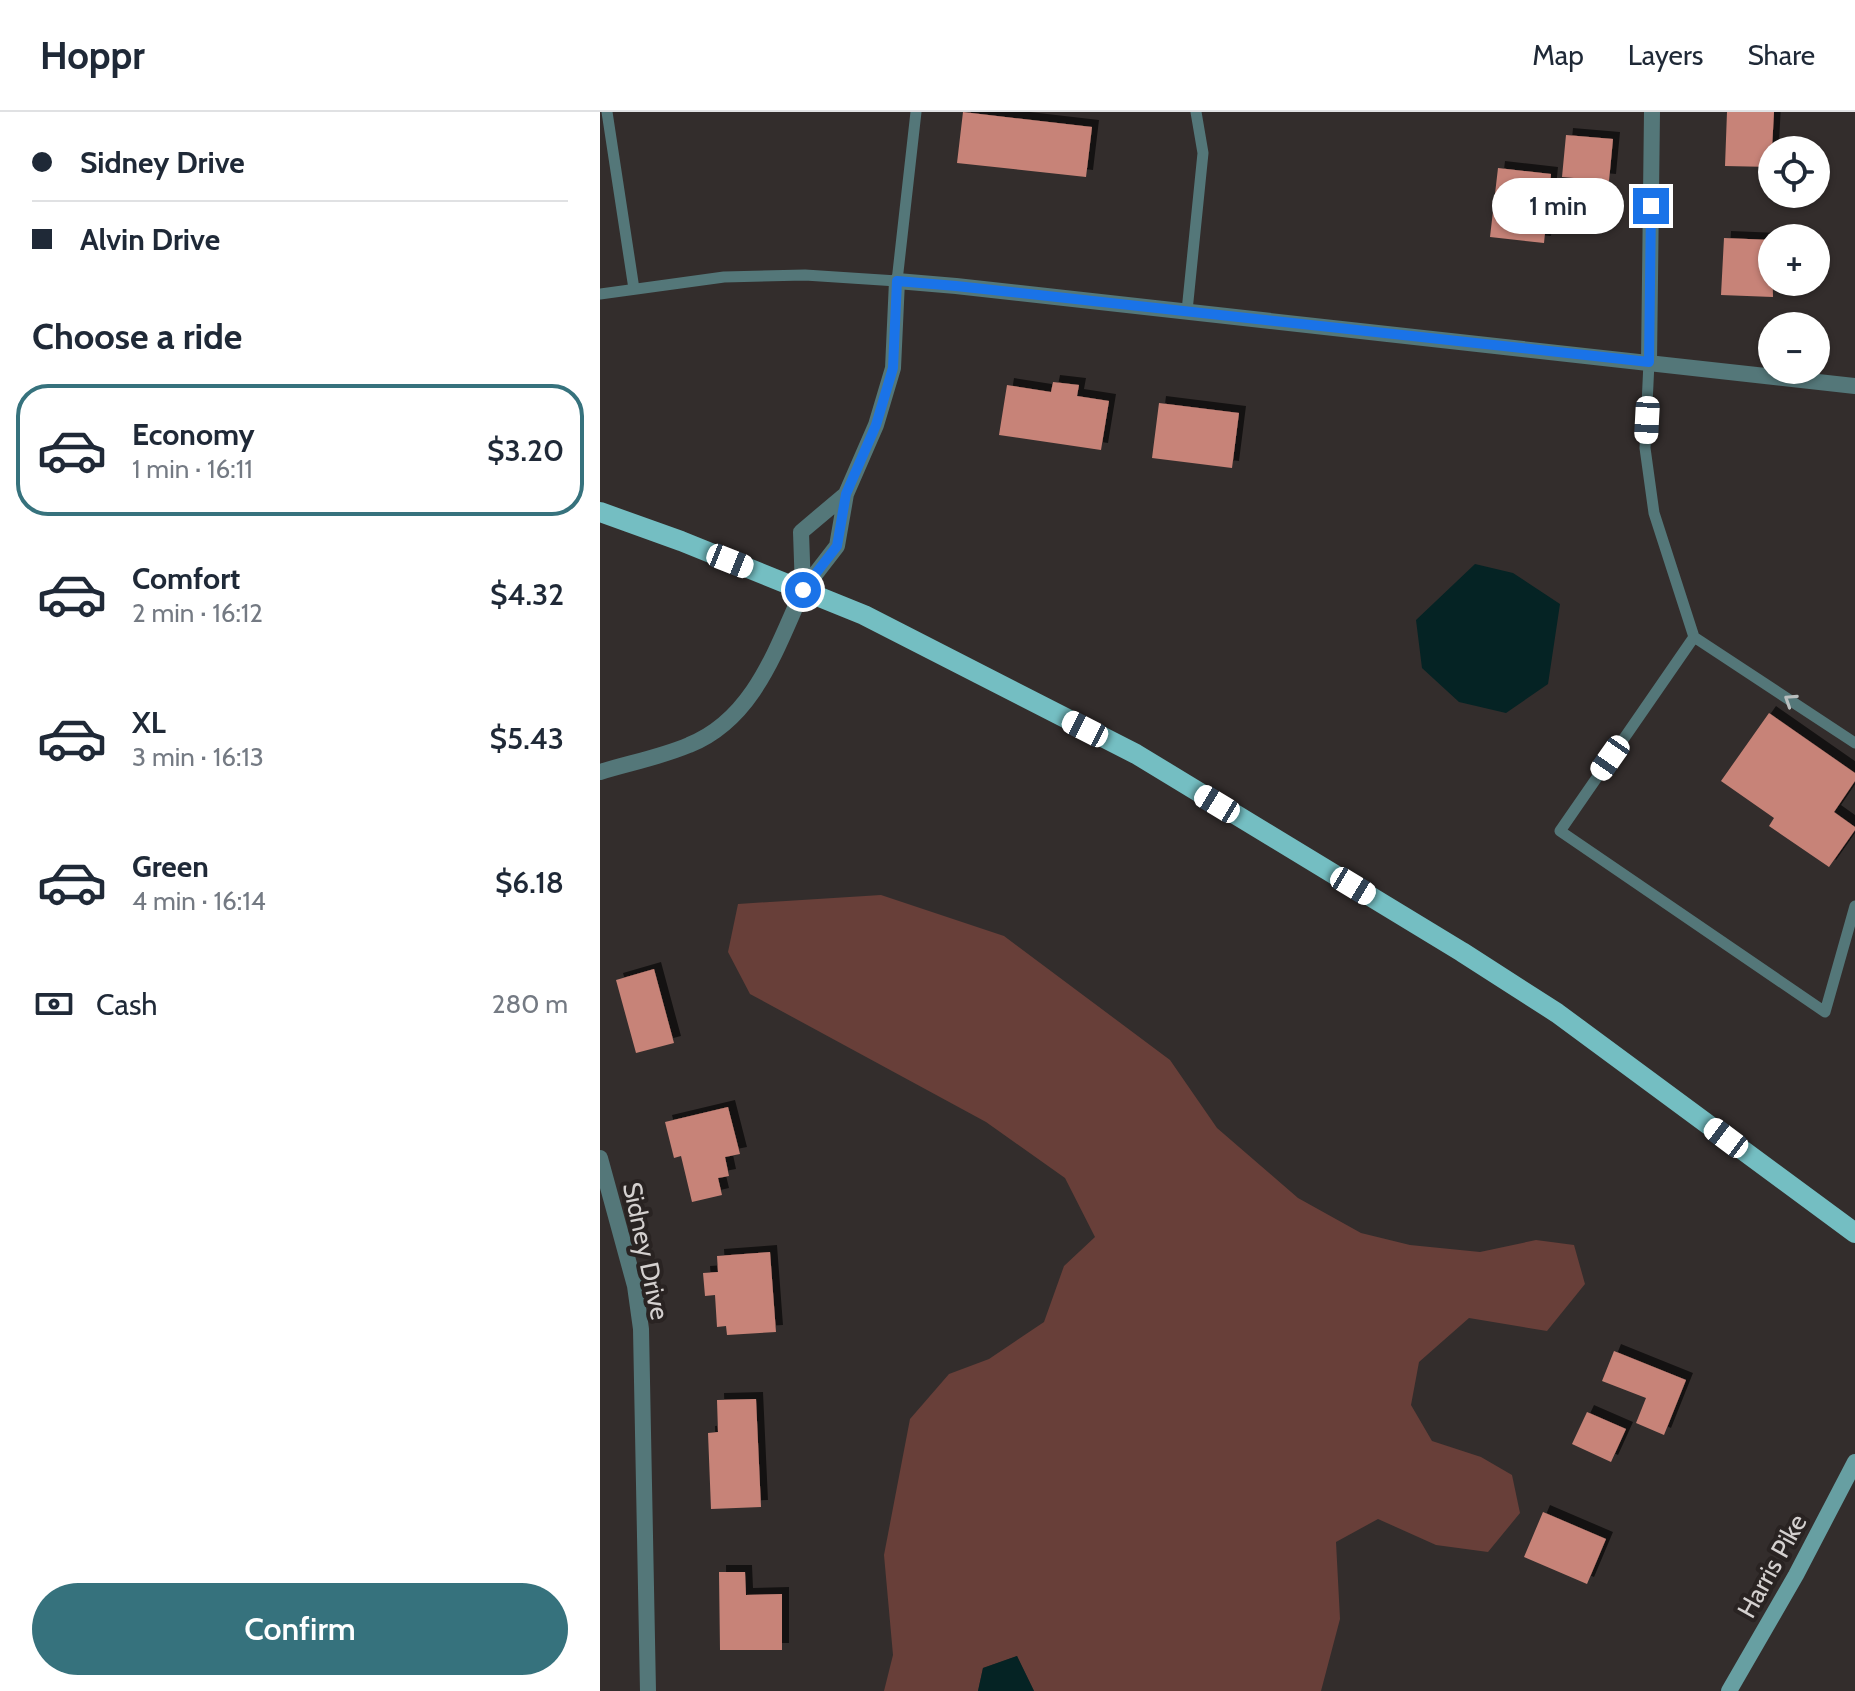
<!DOCTYPE html>
<meta charset="utf-8">
<style>
:root{--surface:#fff;--page:#f6f6f7;--text:#1f2937;--muted:#747a83;--line:#e0e1e3;--accent:#36727d}
body{margin:0;font-family:Cabin,sans-serif;background:var(--page);color:var(--text);height:100vh;display:flex;flex-direction:column;font-size:30px;white-space:nowrap}
*{box-sizing:border-box;margin:0}
p{font-size:26px;color:var(--muted)}
.icon{flex:none;width:44px;height:44px;fill:none;stroke:currentColor;stroke-width:2;stroke-linecap:round;stroke-linejoin:round}
.map{position:relative;flex:1;overflow:hidden}
.panel{display:flex;flex-direction:column;background:var(--surface);width:600px}
.panel>*{flex:none}
.hud{display:grid;align-content:center;height:176px;padding:0 32px;background:var(--surface)}
.fabs{position:absolute;left:1158px;top:24px;display:grid;gap:16px}
.fabs a{display:grid;place-items:center;width:72px;height:72px;border-radius:50%;background:var(--surface);box-shadow:0 2px 6px #0004;font-size:40px}
.end{position:absolute;width:36px;height:36px;margin:-18px;border:10px solid #1a73e8;background:#fff;box-shadow:0 0 0 4px #fff}
.from{border-radius:50%}
.bubble{position:absolute;height:56px;border-radius:28px;background:var(--surface);box-shadow:0 2px 6px #0004;font-size:26px;font-weight:600;line-height:56px;text-align:center}
.car{position:absolute;width:24px;height:48px;margin:-24px -12px;border-radius:10px;box-shadow:0 0 6px 2px #0007;background:linear-gradient(#fff 24%,#345 0 40%,#fff 0 76%,#345 0 86%,#fff 0)}
.hud b{display:flex;align-items:center;gap:28px;height:76px;font-size:30px}
.hud b+b{border-top:2px solid var(--line)}
.hud i{width:20px;height:20px;background:var(--text)}
ul{padding:0;list-style:none}
li{display:flex;align-items:center;gap:24px;height:132px;margin:0 16px 12px;padding:0 16px;border:4px solid transparent;border-radius:32px}
li div{flex:1}
li b{display:block;font-size:30px}
li em{font-style:normal;font-weight:600}
li.on{border-color:var(--accent)}
li>.icon{width:72px;height:72px;stroke-width:1.5}
h2{padding:0 32px;font-size:36px;line-height:96px}
.pay{display:flex;align-items:center;gap:20px;height:88px;padding:0 32px;font-size:30px}
.pay p{margin-inline-start:auto}
.cta{display:flex;gap:16px;margin-top:auto;padding:16px 32px}
.cta a{flex:1;height:92px;border-radius:48px;background:var(--accent);color:#fff;font-size:32px;font-weight:600;line-height:92px;text-align:center}
header{display:flex;align-items:center;gap:48px;box-sizing:border-box;height:112px;padding:0 40px;background:var(--surface);border-bottom:2px solid var(--line)}
header strong{font-size:38px}
nav{display:flex;gap:44px;margin-inline-start:auto;font-size:28px}
main{display:flex;flex:1;min-height:0}
.map>svg:first-child{display:block}
.green{fill:#683f39}
.water{fill:#052324}
.building{fill:#c78378;filter:url(#shadow)}
.lines{fill:none;stroke-linecap:round;stroke-linejoin:round}
.service{stroke:#547779;stroke-width:11}
.minor{stroke:#547779;stroke-width:16}
.tertiary{stroke:#547779;stroke-width:16}
.secondary{stroke:#679fa2;stroke-width:16}
.primary{stroke:#74bec2;stroke-width:20}
.oneway{stroke:#babebe}
.route{stroke:#1a73e8;stroke-width:10}
.labels{text-anchor:middle;stroke-width:8;stroke-linejoin:round;paint-order:stroke}
.street-label{font-size:26px;fill:#d4d0cf;stroke:#292322}
</style>
<header>
<strong>Hoppr</strong>
<nav><a>Map</a><a>Layers</a><a>Share</a></nav>
</header>
<main>
<section class="panel">
<div class="hud">
<b><i class="from"></i>Sidney Drive</b>
<b><i></i>Alvin Drive</b>
</div>
<h2>Choose a ride</h2>
<ul>
<li class="on"><svg class="icon" aria-label="car" viewBox="0 0 24 24"><path d="M5 17H2v-5l4-1 3-4h7l3 4 3 1v5h-3M9 17h6M6 11h13"/><circle cx="7" cy="17" r="2"/><circle cx="17" cy="17" r="2"/></svg><div><b>Economy</b><p>1 min · 16:11</p></div><em>$3.20</em></li>
<li><svg class="icon" aria-label="car" viewBox="0 0 24 24"><path d="M5 17H2v-5l4-1 3-4h7l3 4 3 1v5h-3M9 17h6M6 11h13"/><circle cx="7" cy="17" r="2"/><circle cx="17" cy="17" r="2"/></svg><div><b>Comfort</b><p>2 min · 16:12</p></div><em>$4.32</em></li>
<li><svg class="icon" aria-label="car" viewBox="0 0 24 24"><path d="M5 17H2v-5l4-1 3-4h7l3 4 3 1v5h-3M9 17h6M6 11h13"/><circle cx="7" cy="17" r="2"/><circle cx="17" cy="17" r="2"/></svg><div><b>XL</b><p>3 min · 16:13</p></div><em>$5.43</em></li>
<li><svg class="icon" aria-label="car" viewBox="0 0 24 24"><path d="M5 17H2v-5l4-1 3-4h7l3 4 3 1v5h-3M9 17h6M6 11h13"/><circle cx="7" cy="17" r="2"/><circle cx="17" cy="17" r="2"/></svg><div><b>Green</b><p>4 min · 16:14</p></div><em>$6.18</em></li>
</ul>
<div class="pay"><svg class="icon" aria-label="cash" viewBox="0 0 24 24"><path d="M3 7h18v10H3z"/><circle cx="12" cy="12" r="2"/></svg>Cash<p>280 m</p></div>
<div class="cta"><a>Confirm</a></div>
</section>
<div class="map">
<svg width="1255" height="1579" viewBox="0 0 1255 1579">
<defs>
<filter id="shadow"><feDropShadow dx="7" dy="-7" stdDeviation="0" flood-color="#0009"/></filter>
</defs>
<rect width="100%" height="100%" fill="#332d2c"/>
<path class="green" d="M 281,783 L 404,824 L 570,948 L 617,1016 L 698,1086 L 761,1121 L 810,1133 L 880,1140 L 936,1128 L 974,1133 L 985,1172 L 947,1219 L 869,1206 L 819,1250 L 811,1293 L 832,1329 L 881,1345 L 912,1363 L 920,1401 L 888,1440 L 836,1433 L 778,1407 L 736,1430 L 740,1507 L 721,1579 L 434,1579 L 417,1544 L 383,1556 L 378,1579 L 284,1579 L 293,1543 L 284,1443 L 310,1307 L 349,1262 L 389,1247 L 444,1210 L 464,1154 L 495,1125 L 465,1066 L 386,1010 L 150,882 L 128,840 L 138,792 Z"/>
<path class="water" d="M 875,452 L 913,461 L 960,492 L 948,572 L 906,601 L 859,590 L 822,556 L 816,508 Z
M 417,1544 L 434,1579 L 378,1579 L 383,1556 Z"/>
<path class="building" d="M 363,0 L 492,15 L 486,65 L 357,51 Z
M 1127,0 L 1174,0 L 1171,55 L 1125,54 Z
M 966,23 L 1013,27 L 1009,69 L 962,65 Z
M 898,56 L 951,62 L 944,131 L 890,125 Z
M 1124,126 L 1172,128 L 1173,185 L 1121,183 Z
M 453,270 L 479,273 L 477,284 L 509,289 L 501,338 L 399,323 L 407,273 L 451,280 Z
M 559,291 L 639,301 L 632,356 L 552,346 Z
M 1169,601 L 1255,661 L 1255,669 L 1234,700 L 1255,715 L 1255,718 L 1229,755 L 1169,714 L 1174,706 L 1121,669 Z
M 54,857 L 74,931 L 36,941 L 16,868 Z
M 128,995 L 140,1042 L 125,1045 L 129,1064 L 118,1066 L 122,1083 L 92,1090 L 81,1044 L 74,1046 L 65,1010 Z
M 170,1140 L 176,1220 L 127,1223 L 126,1214 L 117,1215 L 115,1183 L 105,1184 L 103,1161 L 118,1160 L 117,1144 Z
M 1014,1239 L 1086,1268 L 1064,1323 L 1036,1311 L 1046,1286 L 1002,1269 Z
M 156,1287 L 161,1395 L 111,1397 L 108,1321 L 118,1320 L 117,1288 Z
M 987,1300 L 1026,1317 L 1011,1350 L 972,1332 Z
M 943,1400 L 1006,1427 L 987,1472 L 924,1445 Z
M 119,1460 L 145,1460 L 146,1483 L 182,1482 L 182,1538 L 120,1538 Z"/>
<g class="lines">
<path class="service" d="M 7,0 L 34,177
M 0,182 L 124,165 L 205,163 L 297,169 L 316,0
M 587,199 L 603,41 L 596,0
M 1049,250 L 1045,336 L 1054,401 L 1094,525 L 960,719 L 1225,900 L 1255,794
M 1094,525 L 1255,631"/>
<path class="minor" d="M 1049,250 L 1052,0
M 0,660 C 29,651 61,645 89,633 C 154,607 176,537 203,478
M 0,1046 L 35,1174 L 41,1217 L 48,1579"/>
<path class="tertiary" d="M 203,478 L 237,434 L 246,382 L 276,313 L 293,256 L 297,169 L 356,174 L 1255,274
M 203,478 L 201,420 L 246,382"/>
<path class="secondary" d="M 1129,1579 L 1196,1463 L 1255,1350"/>
<path class="primary" d="M 0,400 L 81,429 L 264,503 L 536,642 L 862,840 L 957,901 L 1255,1121"/>
</g>
<defs><path id="oneway-chevron" d="M-2-3.5L2.5 0L-2 3.5" fill="none" stroke-width="1.6" stroke-linecap="round" stroke-linejoin="round" transform="scale(2)"/></defs>
<use class="oneway" href="#oneway-chevron" transform="translate(1190 588) rotate(-147)"/>
<g class="lines">
<path class="route" d="M 203,478 L 237,434 L 246,382 L 276,313 L 293,256 L 297,169 L 356,174 L 1049,250 L 1051,94"/>
</g>
<g class="labels">
<g class="street-label">
<text transform="translate(46 1139) rotate(78)" y="9">Sidney Drive</text>
<text transform="translate(1172 1454) rotate(-61)" y="9">Harris Pike</text>
</g>
</g>
</svg>
<div class="fabs">
<a><svg class="icon" aria-label="locate" viewBox="0 0 24 24"><circle cx="12" cy="12" r="6"/><path d="M12 2v4M12 18v4M2 12h4M18 12h4"/></svg></a>
<a>+</a>
<a>−</a>
</div>
<i class="end from" style="left:203px;top:478px"></i>
<i class="end" style="left:1051px;top:94px"></i>
<div class="bubble" style="left:892px;top:66px;width:132px">1 min</div>
<i class="car" style="left:1047px;top:308px;rotate:183deg"></i>
<i class="car" style="left:130px;top:449px;rotate:112deg"></i>
<i class="car" style="left:485px;top:617px;rotate:297deg"></i>
<i class="car" style="left:1010px;top:646px;rotate:215deg"></i>
<i class="car" style="left:617px;top:692px;rotate:301deg"></i>
<i class="car" style="left:753px;top:774px;rotate:121deg"></i>
<i class="car" style="left:1126px;top:1026px;rotate:307deg"></i>
</div>
</main>
